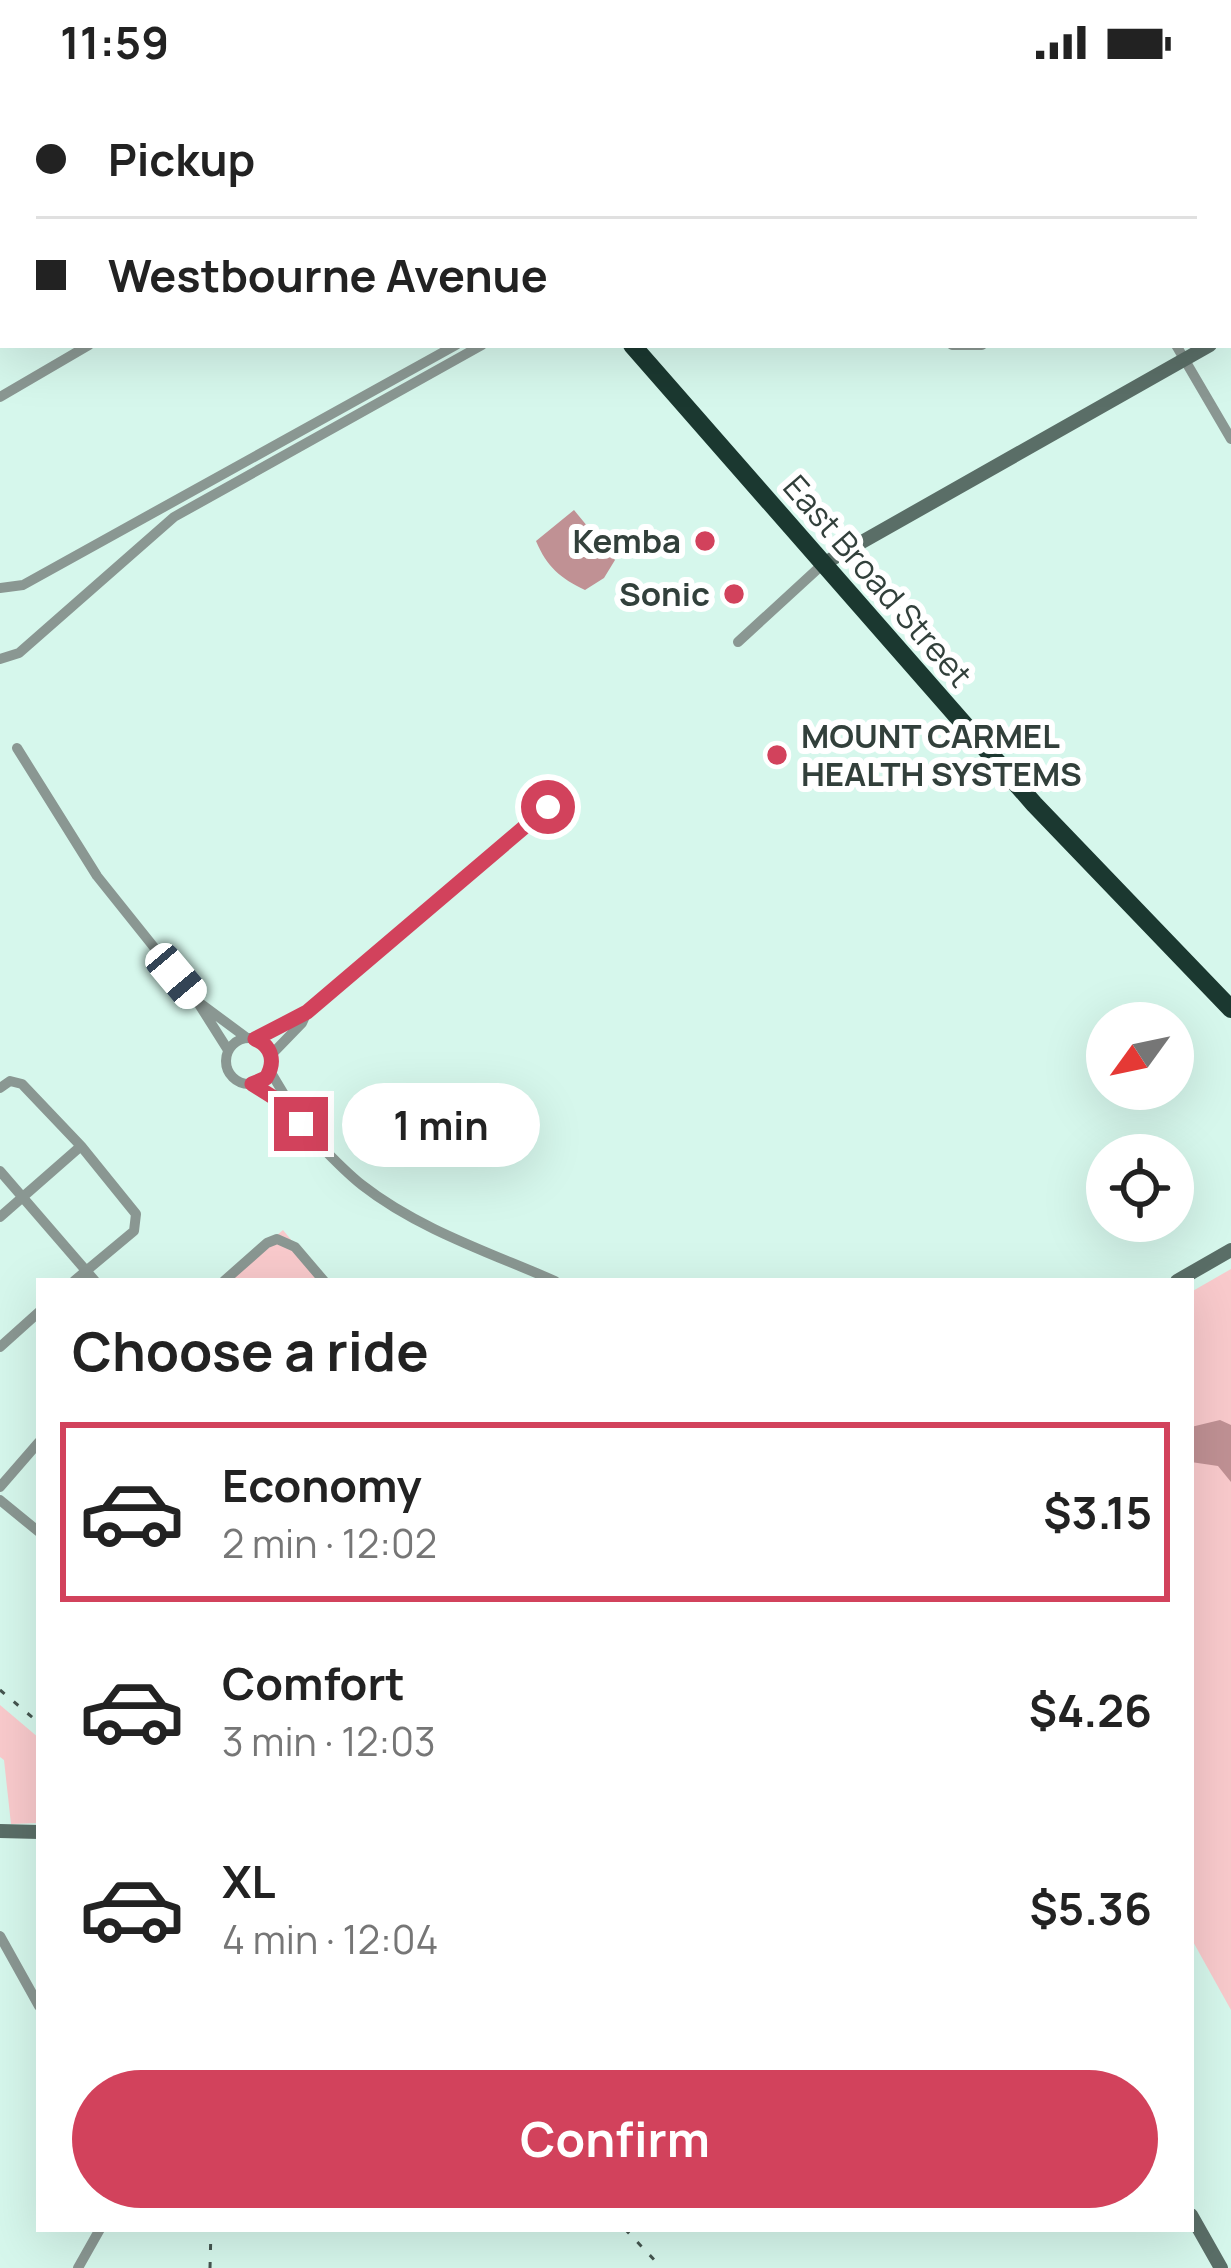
<!DOCTYPE html>
<meta charset="utf-8">
<style>
:root{--surface:#fff;--page:#f6f6f6;--text:#222;--muted:#767676;--line:#e0e0e0;--accent:#d2425c}
body{margin:0;font-family:Manrope,sans-serif;background:var(--page);color:var(--text);height:100vh;display:flex;flex-direction:column;font-size:45px;white-space:nowrap}
*{box-sizing:border-box;margin:0}
p{font-size:39px;color:var(--muted)}
.icon{flex:none;width:66px;height:66px;fill:none;stroke:currentColor;stroke-width:2;stroke-linecap:round;stroke-linejoin:round}
.map{position:relative;flex:1;overflow:hidden}
.details{position:absolute;left:36px;top:1194px;width:1158px;height:954px;display:flex;flex-direction:column;background:var(--surface);border-radius:0px;box-shadow:0 12px 48px #0002}
.details>*{flex:none}
.top-card{position:absolute;left:0px;top:0px;width:1233px;height:264px;box-shadow:0 12px 48px #0002;display:grid;align-content:center;height:264px;padding:0 36px;background:var(--surface)}
.needle{width:78px;rotate:237deg}
.buttons{position:absolute;left:1086px;top:918px;display:grid;gap:24px}
.buttons a{display:grid;place-items:center;width:108px;height:108px;border-radius:50%;background:var(--surface);box-shadow:0 12px 48px #0002;font-size:60px}
.end{position:absolute;width:54px;height:54px;margin:-27px;border:15px solid #d2425c;background:#fff;box-shadow:0 0 0 6px #fff}
.from{border-radius:50%}
.bubble{position:absolute;height:84px;border-radius:42px;background:var(--surface);box-shadow:0 12px 48px #0002;font-size:39px;font-weight:700;line-height:84px;text-align:center}
.car{position:absolute;width:36px;height:72px;margin:-36px -18px;border-radius:15px;box-shadow:0 0 9px 3px #0007;background:linear-gradient(#fff 24%,#345 0 40%,#fff 0 76%,#345 0 86%,#fff 0)}
.top-card b{display:flex;align-items:center;gap:42px;height:114px;font-size:45px}
.top-card b+b{border-top:3px solid var(--line)}
.top-card i{width:30px;height:30px;background:var(--text)}
ul{padding:0;list-style:none}
li{display:flex;align-items:center;gap:36px;height:180px;margin:0 24px 18px;padding:0 12px;border:6px solid transparent;border-radius:0px}
li div{flex:1}
li b{display:block;font-size:45px}
li em{font-style:normal;font-weight:700}
li.selected{border-color:var(--accent)}
li>.icon{width:108px;height:108px;stroke-width:1.5}
h2{padding:0 36px;font-size:54px;line-height:144px}
.primary-button{display:flex;gap:24px;margin-top:auto;padding:24px 36px}
.primary-button a{flex:1;height:138px;border-radius:72px;background:var(--accent);color:#fff;font-size:48px;font-weight:700;line-height:138px;text-align:center}
.status{display:flex;justify-content:space-between;align-items:center;height:84px;padding:0 60px;background:var(--surface);direction:ltr}
.status svg{height:33px;fill:currentColor}
.map>svg:first-child{display:block}
.green{fill:#f9cacc}
.water{fill:#c09194}
.lines{fill:none;stroke-linecap:round;stroke-linejoin:round}
.street{stroke:#8a9792;stroke-width:10}
.secondary{stroke:#5a6e67;stroke-width:14}
.highway{stroke:#1b3830;stroke-width:18}
.rail{stroke:#455650;stroke-width:3;stroke-dasharray:6 12;stroke-linecap:butt}
.route{stroke:#d2425c;stroke-width:15}
.poi-dot{fill:#d2425c;stroke:#fff;stroke-width:4.5}
.labels{text-anchor:middle;stroke-width:12;stroke-linejoin:round;paint-order:stroke}
.poi-label{font-size:33px;font-weight:bold;fill:#32403b;stroke:#fff;text-anchor:end}
.street-label{font-size:33px;fill:#32403b;stroke:#fff}
</style>
<div class="status"><b>11:59</b><svg viewBox="0 0 49 12"><path d="M0 12V9h3v3zM5 12V6h3v6zM10 12V3h3v9zM15 12V0h3v12zM26 1h20v11H26zM47 4h2v5h-2z"/></svg></div>
<div class="map">
<svg width="1231" height="2184" viewBox="0 0 1231 2184">
<rect width="100%" height="100%" fill="#d6f7ec"/>
<path class="green" d="M 283,1146 L 325,1197 L 224,1197 Z
M 1231,1185 L 1231,1926 L 1191,1854 L 1191,1208 Z
M 0,1621 L 39,1654 L 39,1739 L 11,1740 L 4,1676 L 0,1673 Z"/>
<path class="water" d="M 574,426 L 615,476 L 604,494 L 585,506 C 560,494 547,483 536,457 Z
M 1220,1336 L 1231,1341 L 1231,1398 L 1218,1382 L 1191,1378 L 1191,1343 Z"/>
<g class="lines">
<path class="street" d="M 826,0 L 826,3
M 1015,0 L 1016,3
M 1120,0 L 1120,3
M 163,3 L 174,0
M 1230,161 L 1231,161
M 952,261 L 982,261
M 1176,261 L 1231,355
M 0,313 L 89,261
M 0,504 L 23,501 L 456,261
M 738,558 L 823,480
M 0,575 L 19,569 L 174,433 L 482,261
M 17,664 L 97,792 L 197,917
M 307,928 L 548,723
M226 977a23 23 0 1 1 46 0a23 23 0 1 1-46 0Z
M 255,955 L 307,928 L 302,939 L 271,971
M 228,966 L 197,917 L 247,954
M 270,987 L 300,1037
M 252,1001 C 295,1027 323,1070 362,1101 C 418,1145 491,1169 555,1197
M 0,1004 L 10,997 L 22,1000 L 81,1062 L 136,1130 L 134,1147 L 74,1197
M 0,1087 L 95,1197
M 0,1133 L 81,1062
M 224,1197 L 267,1159 L 277,1155 L 295,1163 L 324,1197
M 0,1263 L 39,1228
M 0,1403 L 39,1358
M 0,1416 L 39,1448
M 0,1852 L 39,1922
M 78,2184 L 100,2145"/>
<path class="secondary" d="M 1230,250 L 1231,249
M 823,480 L 1210,261
M 1177,1197 L 1231,1166
M 0,1747 L 39,1748
M 1191,2131 L 1221,2184"/>
<path class="highway" d="M 403,0 L 406,3
M 632,261 L 1034,720 L 1231,925"/>
<path class="rail" d="M 0,1606 L 39,1639
M 625,2145 L 662,2184
M 210,2184 L 211,2145"/>
</g>
<g class="lines">
<path class="route" d="M 301,1040 L 276,1015 L 252,1000 L 266,994 C 276,978 272,962 255,955 L 307,928 L 548,723"/>
</g>
<g class="poi-dot">
<circle cx="705" cy="457" r="12"/>
<circle cx="734" cy="510" r="12"/>
<circle cx="777" cy="671" r="12"/>
</g>
<g class="labels">
<g class="poi-label">
<text x="681" y="469">Kemba</text>
<text x="710" y="522">Sonic</text>
<text x="801" y="664" text-anchor="start">MOUNT CARMEL<tspan x="801" dy="38">HEALTH SYSTEMS</tspan></text>
</g>
<g class="street-label">
<text transform="translate(878 497) rotate(49)" y="12">East Broad Street</text>
</g>
</g>
</svg>
<div class="buttons">
<a><svg class="needle" viewBox="-14 -14 28 28"><path d="M0-13l5 13h-10z" fill="#e53935"/><path d="M0 13l5-13h-10z" fill="#767676"/></svg></a>
<a><svg class="icon" aria-label="locate" viewBox="0 0 24 24"><circle cx="12" cy="12" r="6"/><path d="M12 2v4M12 18v4M2 12h4M18 12h4"/></svg></a>
</div>
<i class="end from" style="left:548px;top:723px"></i>
<i class="end" style="left:301px;top:1040px"></i>
<div class="bubble" style="left:342px;top:999px;width:198px">1 min</div>
<i class="car" style="left:176px;top:892px;rotate:140deg"></i>
<div class="top-card">
<b><i class="from"></i>Pickup</b>
<b><i></i>Westbourne Avenue</b>
</div>
<section class="details">
<h2>Choose a ride</h2>
<ul>
<li class="selected"><svg class="icon" aria-label="car" viewBox="0 0 24 24"><path d="M5 17H2v-5l4-1 3-4h7l3 4 3 1v5h-3M9 17h6M6 11h13"/><circle cx="7" cy="17" r="2"/><circle cx="17" cy="17" r="2"/></svg><div><b>Economy</b><p>2 min · 12:02</p></div><em>$3.15</em></li>
<li><svg class="icon" aria-label="car" viewBox="0 0 24 24"><path d="M5 17H2v-5l4-1 3-4h7l3 4 3 1v5h-3M9 17h6M6 11h13"/><circle cx="7" cy="17" r="2"/><circle cx="17" cy="17" r="2"/></svg><div><b>Comfort</b><p>3 min · 12:03</p></div><em>$4.26</em></li>
<li><svg class="icon" aria-label="car" viewBox="0 0 24 24"><path d="M5 17H2v-5l4-1 3-4h7l3 4 3 1v5h-3M9 17h6M6 11h13"/><circle cx="7" cy="17" r="2"/><circle cx="17" cy="17" r="2"/></svg><div><b>XL</b><p>4 min · 12:04</p></div><em>$5.36</em></li>
</ul>
<div class="primary-button"><a>Confirm</a></div>
</section>
</div>
